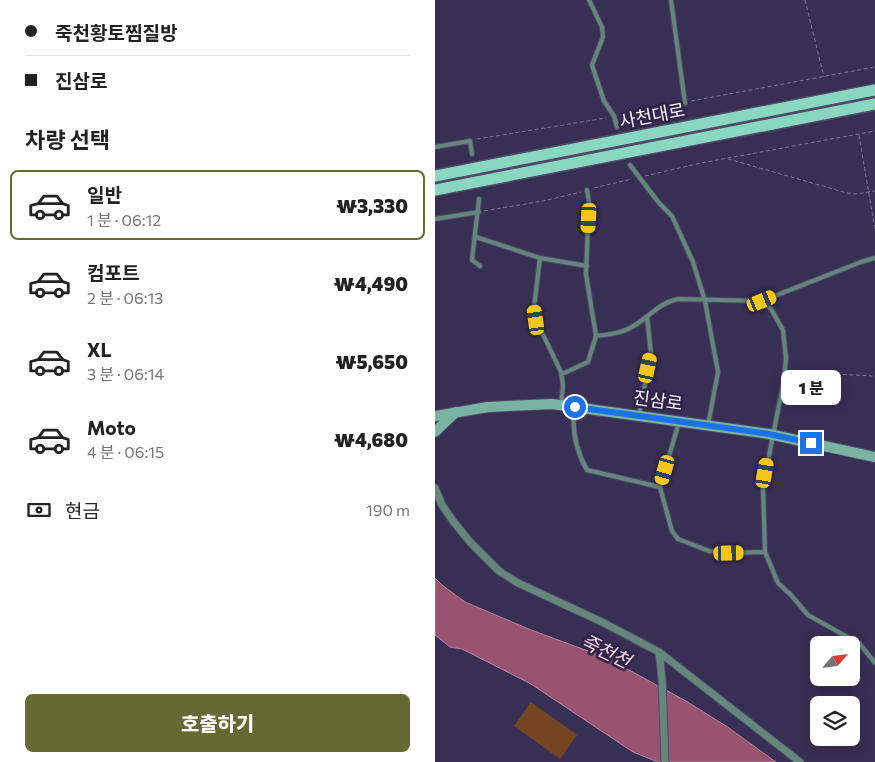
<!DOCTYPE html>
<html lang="ko">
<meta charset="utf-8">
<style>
:root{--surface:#fff;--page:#f2f2f2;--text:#222;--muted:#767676;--line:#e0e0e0;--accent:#656a33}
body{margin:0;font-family:Commissioner,"Noto Sans KR",sans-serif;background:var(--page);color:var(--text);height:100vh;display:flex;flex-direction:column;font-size:19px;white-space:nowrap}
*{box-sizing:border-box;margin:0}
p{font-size:16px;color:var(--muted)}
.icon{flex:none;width:28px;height:28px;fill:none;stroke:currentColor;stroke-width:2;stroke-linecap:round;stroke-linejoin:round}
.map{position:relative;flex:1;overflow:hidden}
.drawer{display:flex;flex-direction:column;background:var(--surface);width:435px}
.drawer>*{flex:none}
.banner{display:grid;align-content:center;height:110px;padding:0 25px;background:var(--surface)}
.needle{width:32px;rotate:62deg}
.fabs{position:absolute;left:375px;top:636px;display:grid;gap:10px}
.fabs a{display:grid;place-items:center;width:50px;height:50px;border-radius:8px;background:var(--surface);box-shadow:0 2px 12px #0003;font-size:25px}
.end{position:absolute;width:22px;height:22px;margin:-11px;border:6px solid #1a73e8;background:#fff;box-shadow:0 0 0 2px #fff}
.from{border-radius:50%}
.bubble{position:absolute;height:35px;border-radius:8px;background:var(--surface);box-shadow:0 2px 12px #0003;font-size:16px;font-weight:800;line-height:35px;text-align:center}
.car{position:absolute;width:15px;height:30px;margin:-15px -8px;border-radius:6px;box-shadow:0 0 4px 1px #0007;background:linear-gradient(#f5c518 24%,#345 0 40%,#f5c518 0 76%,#345 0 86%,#f5c518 0)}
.banner b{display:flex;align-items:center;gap:18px;height:48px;font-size:19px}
.banner b+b{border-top:1px solid var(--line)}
.banner i{width:12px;height:12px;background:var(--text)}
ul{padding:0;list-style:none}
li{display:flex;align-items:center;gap:15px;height:70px;margin:0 10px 8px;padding:0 15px;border:2px solid transparent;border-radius:8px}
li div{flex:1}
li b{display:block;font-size:19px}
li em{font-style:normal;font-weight:800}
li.selected{border-color:var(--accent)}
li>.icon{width:45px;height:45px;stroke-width:1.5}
h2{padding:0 25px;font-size:22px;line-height:60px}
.pay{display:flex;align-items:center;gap:12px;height:55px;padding:0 25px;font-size:19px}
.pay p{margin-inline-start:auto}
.button{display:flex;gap:10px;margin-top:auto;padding:10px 25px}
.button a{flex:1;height:58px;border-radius:8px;background:var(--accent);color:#fff;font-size:20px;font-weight:800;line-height:58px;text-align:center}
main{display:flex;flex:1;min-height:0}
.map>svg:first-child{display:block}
.green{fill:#754422}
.water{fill:#985371;stroke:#b4839b}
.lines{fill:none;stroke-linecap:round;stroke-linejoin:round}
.lane-casing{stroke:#524a6c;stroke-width:6}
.street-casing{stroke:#524a6c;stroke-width:9}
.secondary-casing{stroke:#524a6c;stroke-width:12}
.primary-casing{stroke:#524a6c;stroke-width:14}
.path{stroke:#7b7490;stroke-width:1;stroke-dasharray:4 2.5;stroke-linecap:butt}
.lane{stroke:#63877b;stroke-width:4}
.street{stroke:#63877b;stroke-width:7}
.secondary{stroke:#79b4a2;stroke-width:10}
.primary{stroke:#8ad7c0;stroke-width:11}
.route{stroke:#1a73e8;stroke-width:6}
.labels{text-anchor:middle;stroke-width:5;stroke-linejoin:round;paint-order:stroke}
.street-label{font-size:18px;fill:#f4f3fc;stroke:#2e2549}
.water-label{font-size:19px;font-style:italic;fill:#fed4e4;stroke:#2e2549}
</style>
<main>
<section class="drawer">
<div class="banner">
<b><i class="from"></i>죽천황토찜질방</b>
<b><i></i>진삼로</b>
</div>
<h2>차량 선택</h2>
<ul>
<li class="selected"><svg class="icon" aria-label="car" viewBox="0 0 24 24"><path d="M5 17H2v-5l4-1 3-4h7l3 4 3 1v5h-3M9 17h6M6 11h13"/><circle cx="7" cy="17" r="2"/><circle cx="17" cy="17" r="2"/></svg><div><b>일반</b><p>1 분 · 06:12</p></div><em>₩3,330</em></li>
<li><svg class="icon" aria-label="car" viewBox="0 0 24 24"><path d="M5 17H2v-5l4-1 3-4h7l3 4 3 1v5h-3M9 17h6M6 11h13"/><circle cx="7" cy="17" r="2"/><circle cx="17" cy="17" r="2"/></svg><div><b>컴포트</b><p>2 분 · 06:13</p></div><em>₩4,490</em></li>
<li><svg class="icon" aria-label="car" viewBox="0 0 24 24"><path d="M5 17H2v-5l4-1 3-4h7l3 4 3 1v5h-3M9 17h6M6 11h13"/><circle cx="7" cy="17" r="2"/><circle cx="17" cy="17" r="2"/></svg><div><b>XL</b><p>3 분 · 06:14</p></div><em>₩5,650</em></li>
<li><svg class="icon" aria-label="car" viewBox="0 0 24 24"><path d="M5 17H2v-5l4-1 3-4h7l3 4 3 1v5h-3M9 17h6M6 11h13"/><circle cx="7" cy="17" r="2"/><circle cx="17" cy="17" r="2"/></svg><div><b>Moto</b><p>4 분 · 06:15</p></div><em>₩4,680</em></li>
</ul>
<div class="pay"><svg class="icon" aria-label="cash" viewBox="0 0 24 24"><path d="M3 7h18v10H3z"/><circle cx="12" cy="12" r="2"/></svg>현금<p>190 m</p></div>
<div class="button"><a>호출하기</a></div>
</section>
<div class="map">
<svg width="440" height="762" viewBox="0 0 440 762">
<rect width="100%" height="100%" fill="#382f54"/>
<path class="green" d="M 96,702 L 142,735 L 125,759 L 79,726 Z"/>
<path class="water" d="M 0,578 L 7,585 L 30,602 L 96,630 L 172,658 L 251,701 L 291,726 L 341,762 L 223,762 L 198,752 L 96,684 L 27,649 L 15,647 L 0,635 Z"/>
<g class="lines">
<g class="lane-casing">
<path id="lane" d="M 154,0 L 167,27 L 168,37 L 157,65 L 169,101 L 179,116 L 182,127
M 236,0 L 250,103
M 0,147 L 35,141 L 37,154
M 195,165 L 224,203 L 237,216 L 258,262 L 270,301 L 283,372 L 273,425
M 44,199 L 37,260 L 45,266
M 0,219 L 44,212
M 41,237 L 105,258 L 152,266
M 105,258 L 99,307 L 101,320 L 126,372 L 128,386 L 126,405
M 327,301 L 336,309 L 348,330 L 351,358 L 349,380 L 328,486 L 330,552 L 343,583 L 356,595 L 373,615 L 425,644 L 440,663
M 161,336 C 170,335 180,334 188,331 C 210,324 219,304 243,299 L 327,301 L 426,262 L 440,258
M 127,374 L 153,362 L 161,336 L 151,274 L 154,202 L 152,190
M 139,408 C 137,429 141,451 152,470 L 225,487
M 204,415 L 216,353 L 212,317
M 244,422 L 225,487 L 237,531 L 243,539 L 274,551 L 294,553 L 330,552"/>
</g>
<g class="street-casing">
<path id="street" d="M 0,488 L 7,505 L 18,521 L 35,542 L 64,571 L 83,583 L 167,622 L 224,652 L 365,762
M 224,652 L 227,679 L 230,762"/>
</g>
<g class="secondary-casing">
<path id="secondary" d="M 0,416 L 53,407 L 117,404 L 334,434 L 440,457
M 0,432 L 21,412"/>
</g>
<g class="primary-casing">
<path id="primary" d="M 0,176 L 440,90
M 0,190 L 440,104"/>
</g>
<path class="path" d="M 370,0 L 389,77
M 256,101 L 440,67
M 185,115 L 243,104
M 424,135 L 440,230
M 42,139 L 171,118
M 293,159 L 412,193 L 421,194 L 440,191
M 210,176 L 266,163 L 440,131
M 159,188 L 197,179
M 49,211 L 108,201 L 146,192
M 356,372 L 440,376"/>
<use href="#lane" class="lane"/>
<use href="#street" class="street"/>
<use href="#secondary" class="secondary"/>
<use href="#primary" class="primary"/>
</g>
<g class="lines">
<path class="route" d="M 140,407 L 334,434 L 376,443"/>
</g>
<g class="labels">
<g class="street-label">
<text transform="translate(217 116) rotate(-11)" y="6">사천대로</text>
<text transform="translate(223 401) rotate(8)" y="6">진삼로</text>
</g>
<g class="water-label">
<text transform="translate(171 651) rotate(26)" y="7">죽천천</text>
</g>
</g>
</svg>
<div class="fabs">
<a><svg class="needle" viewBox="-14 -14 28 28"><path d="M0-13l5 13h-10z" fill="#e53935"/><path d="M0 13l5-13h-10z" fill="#767676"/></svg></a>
<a><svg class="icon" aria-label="layers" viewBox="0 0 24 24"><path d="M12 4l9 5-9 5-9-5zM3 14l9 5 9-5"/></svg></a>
</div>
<i class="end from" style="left:140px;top:407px"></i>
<i class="end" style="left:376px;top:443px"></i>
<div class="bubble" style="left:346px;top:370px;width:60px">1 분</div>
<i class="car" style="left:154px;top:218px;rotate:183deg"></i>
<i class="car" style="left:327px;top:301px;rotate:68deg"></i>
<i class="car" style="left:101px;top:320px;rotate:352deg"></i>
<i class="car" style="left:213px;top:368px;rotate:12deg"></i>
<i class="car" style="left:230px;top:470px;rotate:196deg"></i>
<i class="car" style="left:330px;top:473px;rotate:10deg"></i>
<i class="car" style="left:294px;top:553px;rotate:89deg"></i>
</div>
</main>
